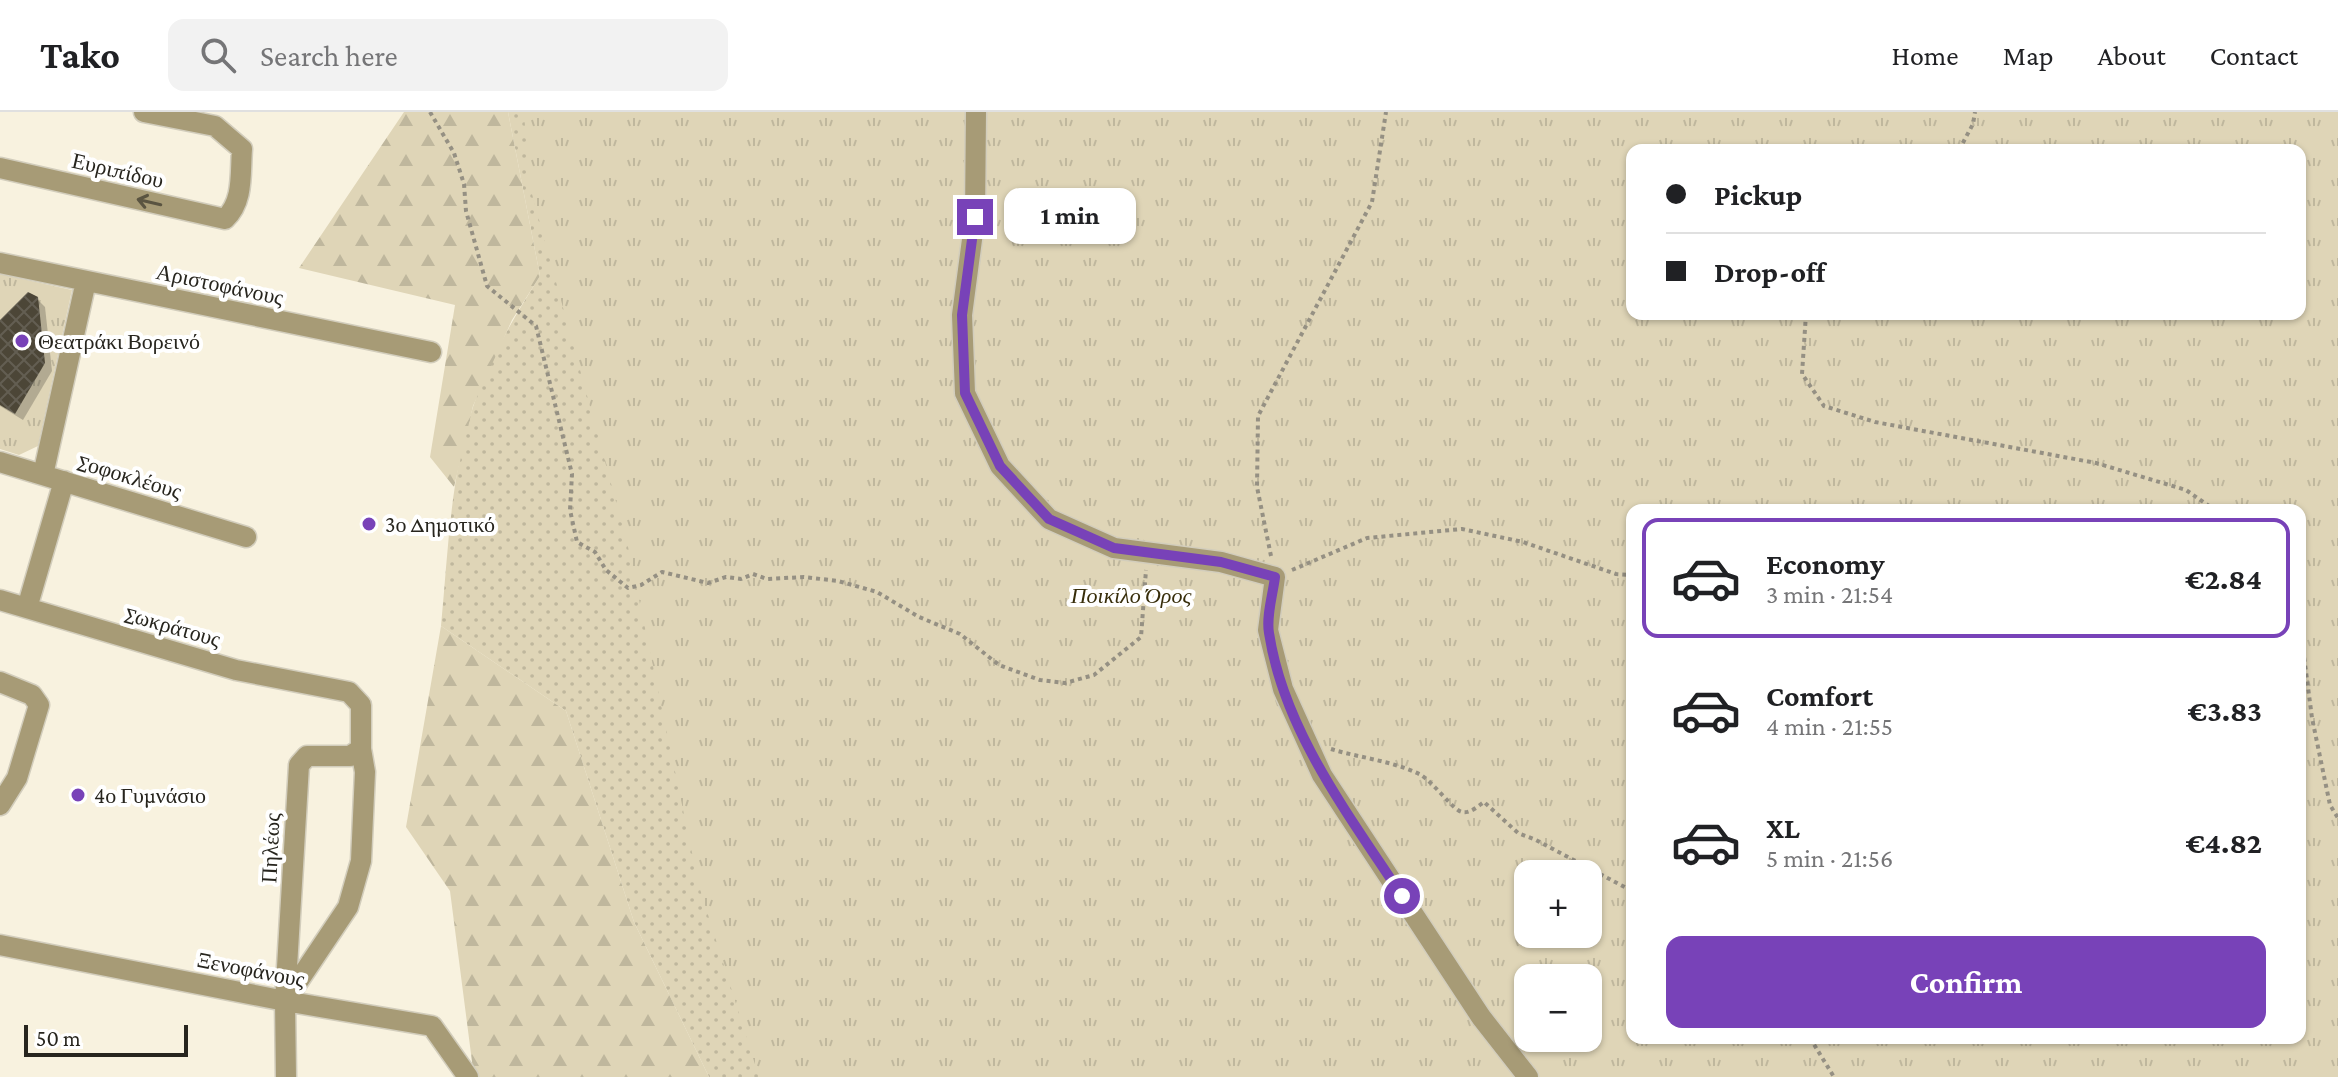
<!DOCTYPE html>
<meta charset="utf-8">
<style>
:root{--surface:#fff;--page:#f2f2f2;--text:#202124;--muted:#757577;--line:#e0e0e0;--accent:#7842b8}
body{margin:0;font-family:"Crimson Pro",serif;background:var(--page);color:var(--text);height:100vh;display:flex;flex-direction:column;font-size:30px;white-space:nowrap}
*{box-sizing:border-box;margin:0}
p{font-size:26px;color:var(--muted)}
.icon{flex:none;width:44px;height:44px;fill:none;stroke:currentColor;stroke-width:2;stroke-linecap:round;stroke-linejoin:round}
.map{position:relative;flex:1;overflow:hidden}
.side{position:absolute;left:1626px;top:392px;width:680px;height:540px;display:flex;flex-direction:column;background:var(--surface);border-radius:16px;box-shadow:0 2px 6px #0004}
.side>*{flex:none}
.guide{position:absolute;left:1626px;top:32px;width:680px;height:176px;border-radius:16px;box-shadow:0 2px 6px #0004;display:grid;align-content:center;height:176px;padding:0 40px;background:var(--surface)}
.controls{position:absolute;left:1514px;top:748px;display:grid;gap:16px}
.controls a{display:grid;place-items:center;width:88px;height:88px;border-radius:16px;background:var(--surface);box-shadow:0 2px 6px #0004;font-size:40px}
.scale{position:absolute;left:24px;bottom:20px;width:164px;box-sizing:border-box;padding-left:8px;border:4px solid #27251e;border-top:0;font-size:22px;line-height:28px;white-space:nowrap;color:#27251e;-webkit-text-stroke:6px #fff;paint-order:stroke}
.end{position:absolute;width:36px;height:36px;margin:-18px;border:10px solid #7842b8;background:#fff;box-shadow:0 0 0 4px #fff}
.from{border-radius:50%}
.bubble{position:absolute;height:56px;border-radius:16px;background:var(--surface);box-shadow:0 2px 6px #0004;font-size:26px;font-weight:700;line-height:56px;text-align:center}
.guide b{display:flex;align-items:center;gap:28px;height:76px;font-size:30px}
.guide b+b{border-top:2px solid var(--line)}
.guide i{width:20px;height:20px;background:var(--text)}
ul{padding:14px 0 0;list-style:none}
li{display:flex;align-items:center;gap:24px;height:120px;margin:0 16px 12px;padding:0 24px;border:4px solid transparent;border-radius:16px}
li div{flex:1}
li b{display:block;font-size:30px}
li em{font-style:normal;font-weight:700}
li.active{border-color:var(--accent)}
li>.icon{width:72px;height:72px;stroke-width:1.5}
.button{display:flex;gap:16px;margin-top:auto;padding:16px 40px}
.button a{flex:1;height:92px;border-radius:16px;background:var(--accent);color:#fff;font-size:32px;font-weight:700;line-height:92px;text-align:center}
header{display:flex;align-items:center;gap:48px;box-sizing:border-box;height:112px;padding:0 40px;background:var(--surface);border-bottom:2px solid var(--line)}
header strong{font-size:38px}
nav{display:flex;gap:44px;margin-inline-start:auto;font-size:28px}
.search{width:560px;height:72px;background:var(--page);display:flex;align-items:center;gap:20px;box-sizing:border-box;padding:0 28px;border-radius:16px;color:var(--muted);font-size:30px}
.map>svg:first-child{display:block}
.grass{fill:url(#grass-dots)}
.forest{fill:url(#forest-firs)}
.park{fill:url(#park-tufts);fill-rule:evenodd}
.shadow{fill:#0003}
.building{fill:url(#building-cross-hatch)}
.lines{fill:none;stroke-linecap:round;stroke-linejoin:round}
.minor-casing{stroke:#d2cdbc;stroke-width:23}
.path{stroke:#959083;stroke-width:4;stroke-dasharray:4 4;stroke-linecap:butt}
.minor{stroke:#a79b76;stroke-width:20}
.oneway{stroke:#5a5441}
.route{stroke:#7842b8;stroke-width:10}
.poi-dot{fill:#7842b8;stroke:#fff;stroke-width:3}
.labels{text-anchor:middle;stroke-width:8;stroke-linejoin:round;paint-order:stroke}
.street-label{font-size:22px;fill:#27251e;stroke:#fff}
.poi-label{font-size:22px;fill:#27251e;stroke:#fff;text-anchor:start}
.park-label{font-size:22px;font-style:italic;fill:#372d0a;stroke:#fff}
</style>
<header>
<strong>Tako</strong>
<div class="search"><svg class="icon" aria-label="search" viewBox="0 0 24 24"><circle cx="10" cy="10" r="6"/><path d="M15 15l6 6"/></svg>Search here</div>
<nav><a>Home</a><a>Map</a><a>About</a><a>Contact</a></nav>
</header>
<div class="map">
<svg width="2338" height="965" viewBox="0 0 2338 965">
<defs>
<pattern id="grass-dots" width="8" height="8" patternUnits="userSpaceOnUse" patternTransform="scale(2)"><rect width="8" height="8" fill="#dfd5b7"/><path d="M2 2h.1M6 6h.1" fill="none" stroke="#bfb79d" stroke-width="1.8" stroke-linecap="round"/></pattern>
<pattern id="forest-firs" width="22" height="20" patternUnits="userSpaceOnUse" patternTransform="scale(2)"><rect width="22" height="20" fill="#dfd5b7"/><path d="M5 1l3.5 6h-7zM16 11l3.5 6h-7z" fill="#bfb79d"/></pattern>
<pattern id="park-tufts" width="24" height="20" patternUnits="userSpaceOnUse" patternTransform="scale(2)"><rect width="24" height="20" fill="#dfd5b7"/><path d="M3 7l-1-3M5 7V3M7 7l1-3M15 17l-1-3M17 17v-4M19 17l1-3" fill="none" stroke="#bfb79d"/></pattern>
<pattern id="building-cross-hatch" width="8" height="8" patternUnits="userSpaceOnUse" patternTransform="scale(2)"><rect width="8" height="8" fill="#4c4637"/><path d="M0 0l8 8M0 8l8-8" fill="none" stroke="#635e52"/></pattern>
</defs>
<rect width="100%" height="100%" fill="#f8f2df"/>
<path class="grass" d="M 508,0 L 642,0 L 1148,965 L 709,965 L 634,810 L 566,599 L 441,514 C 448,441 450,366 473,295 C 488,249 514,205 540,164 Z"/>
<path class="forest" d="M 404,0 L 508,0 L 540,164 L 512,208 L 473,294 L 454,375 L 430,345 L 455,193 L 299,156 Z
M 441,514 L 566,599 L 634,810 L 709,965 L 474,965 L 450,779 L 406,715 Z"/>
<path class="park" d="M 524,0 L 2338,0 L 2338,965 L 759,965 L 699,774 L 627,430 L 529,71 ZM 1632,38 L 2300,38 L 2300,202 L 1632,202 ZM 1632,398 L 2300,398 L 2300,926 L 1632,926 ZM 1528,762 L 1588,762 L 1588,822 L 1528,822 ZM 1528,866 L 1588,866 L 1588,926 L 1528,926 Z
M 0,162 L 72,178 L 38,334 L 19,343 L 0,337 Z"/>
<path class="shadow" d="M 37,187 L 45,195 L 52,259 L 23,308 L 0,294 L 0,210 Z"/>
<path class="building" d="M 28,180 L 38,185 L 45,251 L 15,302 L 0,293 L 0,208 Z"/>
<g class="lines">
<g class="minor-casing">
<path id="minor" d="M 976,0 L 975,105 L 962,203 L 965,281 L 1000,354 L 1049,407 L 1114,436 L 1221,450 L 1275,465 L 1268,518 L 1283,577 L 1322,663 L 1481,905 L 1528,965
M 0,56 L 225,107 C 244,89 240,62 242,37 L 215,14 L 144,0
M 0,151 L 431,240
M 0,350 L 246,425
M 43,363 L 86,169
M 0,488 L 236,558 L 349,580 L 361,593 L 361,637 L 350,644 L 307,644 L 299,653 L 285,889 L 286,965
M 27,496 L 64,369
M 0,570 L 32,583 L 39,593 L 17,666 L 0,693
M 0,833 L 285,889 L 432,914 L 468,965
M 285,889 L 348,795 L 361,749 L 365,660 L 361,637"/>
</g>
<path class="path" d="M 430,0 L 454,41 L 464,72 L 466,99 L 487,174 L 536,214 L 572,362 L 570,398 L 577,430 L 595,440 L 606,458 L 628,476 L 641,473 L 662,460 L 708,471 L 726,465 L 741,467 L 753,462 L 767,467 L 804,465 L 838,469 L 877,480 L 919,505 L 960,522 L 999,553 L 1040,568 L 1065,571 L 1094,563 L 1141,525 L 1146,458
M 1959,38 L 1973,12 L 1975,0
M 1806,202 L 1802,262 L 1824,294 L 1875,310 L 2096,351 L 2186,378 L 2215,398
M 1271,444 L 1257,375 L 1258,304 L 1372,90 L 1386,0
M 1292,458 L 1367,426 L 1462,417 L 1523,430 L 1616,462 L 1632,463
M 2300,514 L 2312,606 L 2330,693 L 2338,706
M 1331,637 C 1360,646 1394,649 1421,663 C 1434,671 1454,699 1462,700 C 1470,702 1478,694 1484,690 L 1518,721 L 1536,728 L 1632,779
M 1810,926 L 1834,965"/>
<use href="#minor" class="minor"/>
</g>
<defs><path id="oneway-shaft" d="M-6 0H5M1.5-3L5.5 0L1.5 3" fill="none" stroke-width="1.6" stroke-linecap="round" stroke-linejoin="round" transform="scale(2)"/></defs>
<use class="oneway" href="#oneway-shaft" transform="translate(149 90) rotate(-167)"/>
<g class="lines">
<path class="route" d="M 975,105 L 962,203 L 965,281 L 1000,354 L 1049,407 L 1114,436 L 1221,450 L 1275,465 C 1273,482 1266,504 1269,521 C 1284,619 1349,703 1402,784"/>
</g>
<g class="poi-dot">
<circle cx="22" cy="229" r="8"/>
<circle cx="369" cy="412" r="8"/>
<circle cx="78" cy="683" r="8"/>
</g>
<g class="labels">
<g class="street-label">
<text transform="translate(118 58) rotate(13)" y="8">Ευριπίδου</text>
<text transform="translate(220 172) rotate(12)" y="8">Αριστοφάνους</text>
<text transform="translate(130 364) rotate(17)" y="8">Σοφοκλέους</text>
<text transform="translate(173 514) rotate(16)" y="8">Σωκράτους</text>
<text transform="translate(270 736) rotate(-87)" y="8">Πηλέως</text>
<text transform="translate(251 857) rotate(11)" y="8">Ξενοφάνους</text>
</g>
<g class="poi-label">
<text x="38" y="237">Θεατράκι Βορεινό</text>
<text x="385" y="420">3ο Δημοτικό</text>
<text x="94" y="691">4ο Γυμνάσιο</text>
</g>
<g class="park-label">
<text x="1131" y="491">Ποικίλο Όρος</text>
</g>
</g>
</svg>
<div class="controls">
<a>+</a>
<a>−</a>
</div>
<div class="scale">50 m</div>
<i class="end from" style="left:1402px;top:784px"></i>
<i class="end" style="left:975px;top:105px"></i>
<div class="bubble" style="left:1004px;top:76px;width:132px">1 min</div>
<div class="guide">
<b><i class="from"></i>Pickup</b>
<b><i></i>Drop-off</b>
</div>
<section class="side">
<ul>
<li class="active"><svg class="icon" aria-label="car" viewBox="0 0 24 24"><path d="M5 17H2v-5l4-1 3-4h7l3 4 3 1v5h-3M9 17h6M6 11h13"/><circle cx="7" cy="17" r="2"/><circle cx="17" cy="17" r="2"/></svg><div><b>Economy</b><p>3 min · 21:54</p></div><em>€2.84</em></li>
<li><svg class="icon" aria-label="car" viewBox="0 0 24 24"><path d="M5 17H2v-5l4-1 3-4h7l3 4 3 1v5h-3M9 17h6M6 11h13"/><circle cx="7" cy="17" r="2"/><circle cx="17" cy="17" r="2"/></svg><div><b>Comfort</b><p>4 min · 21:55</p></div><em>€3.83</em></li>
<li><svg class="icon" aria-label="car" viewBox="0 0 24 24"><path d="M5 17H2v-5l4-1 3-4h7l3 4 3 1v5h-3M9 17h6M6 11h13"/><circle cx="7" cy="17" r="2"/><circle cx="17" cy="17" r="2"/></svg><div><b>XL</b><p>5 min · 21:56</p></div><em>€4.82</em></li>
</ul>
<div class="button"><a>Confirm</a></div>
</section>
</div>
